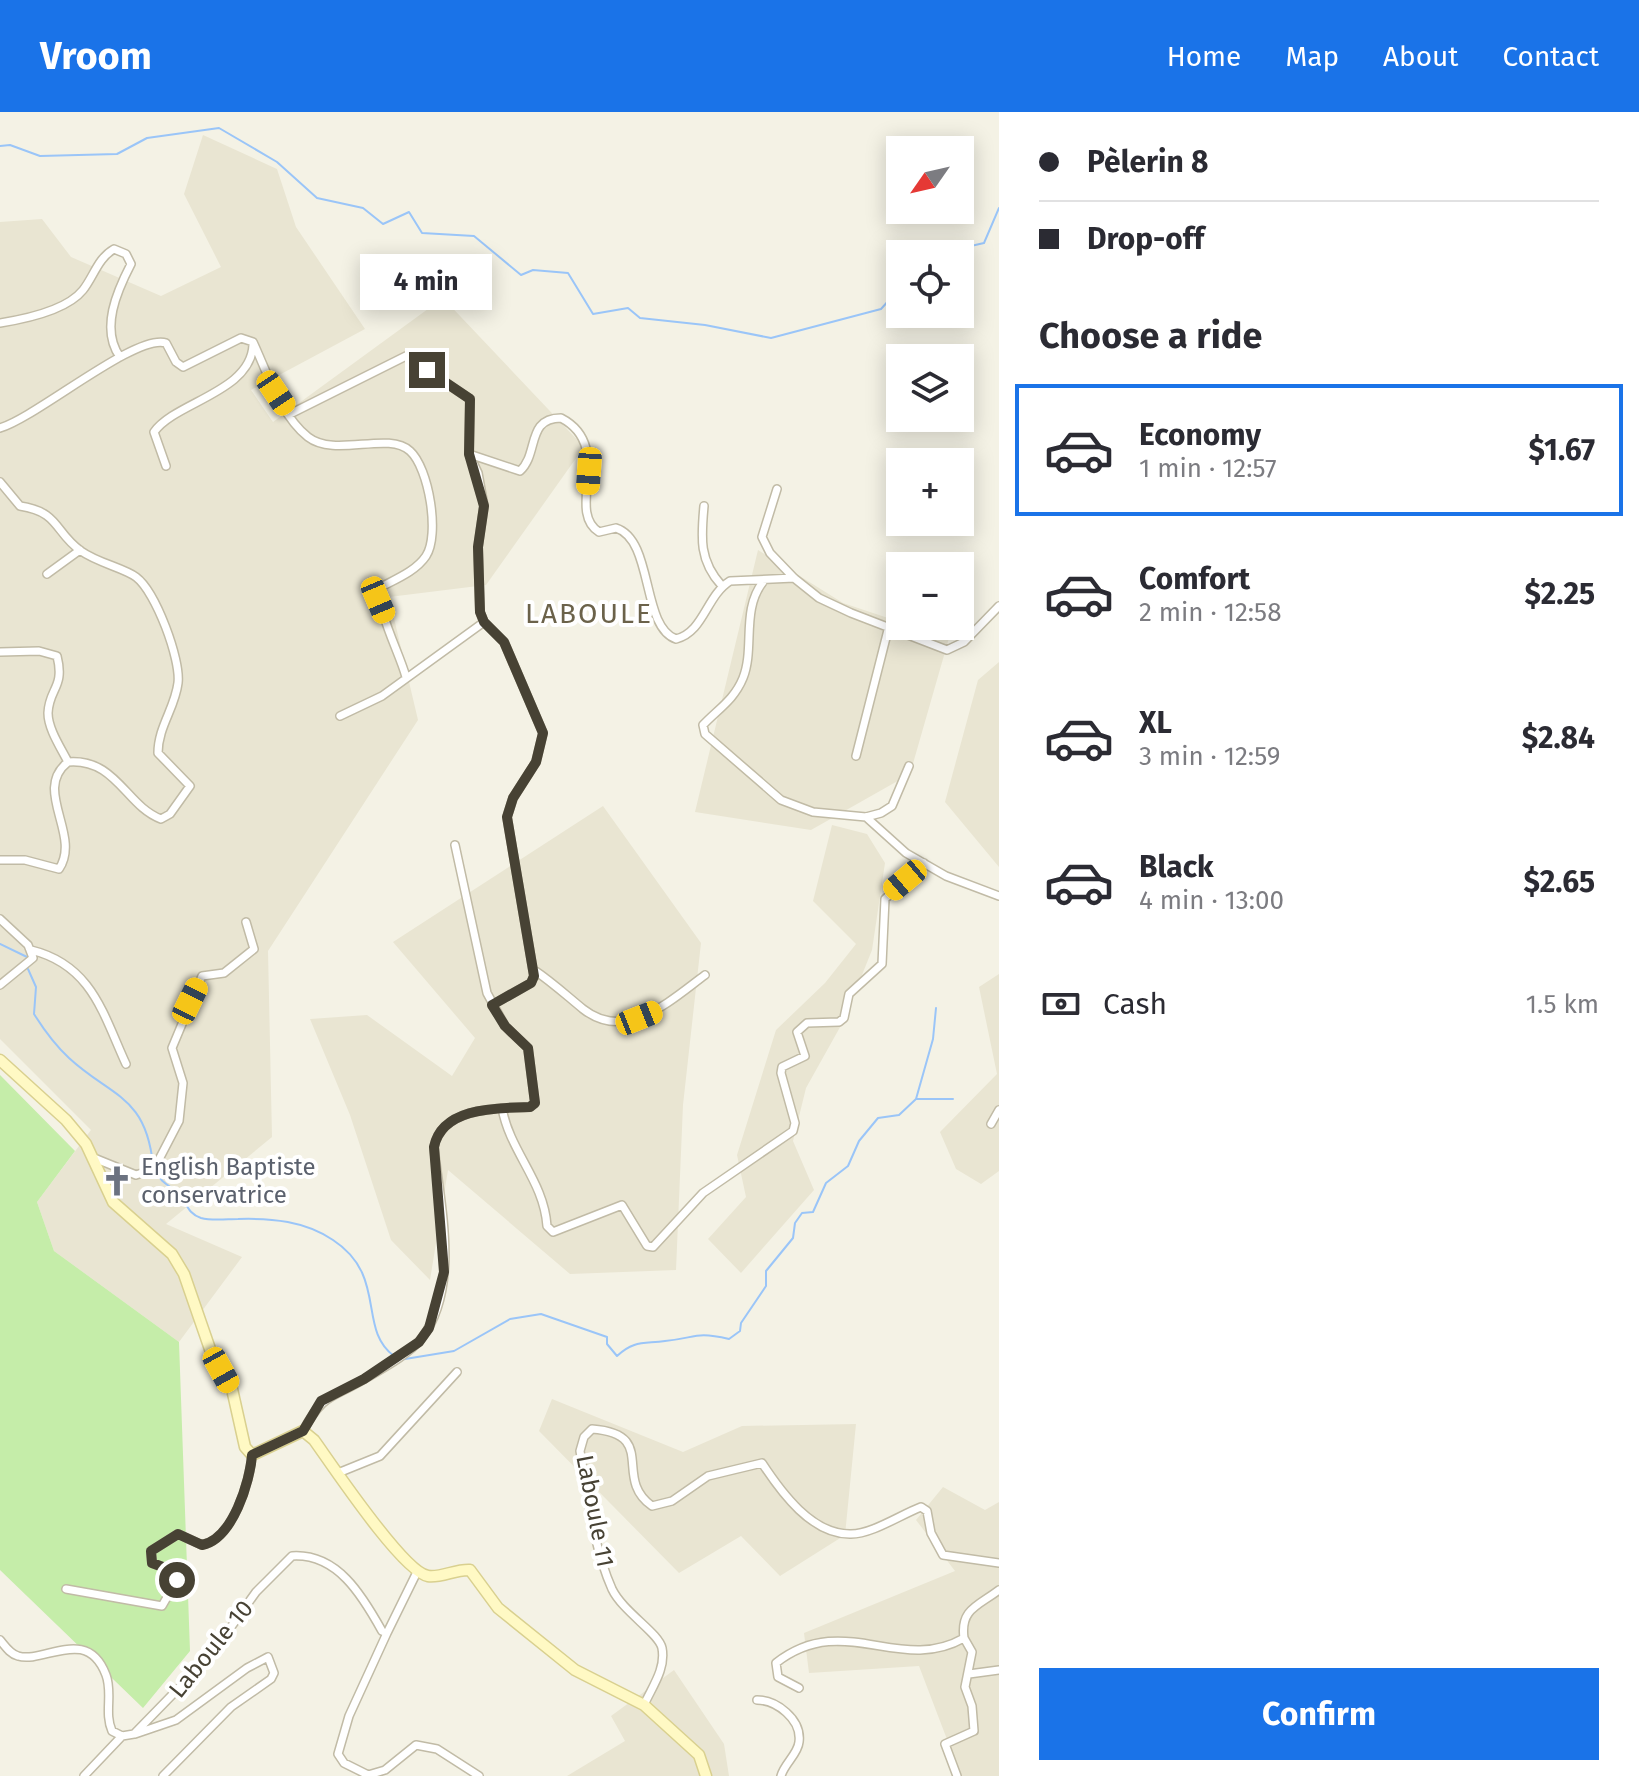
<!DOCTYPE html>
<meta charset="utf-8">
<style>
:root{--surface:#fff;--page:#f7f7f7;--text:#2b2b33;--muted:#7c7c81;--line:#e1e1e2;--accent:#1a73e8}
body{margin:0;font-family:"Fira Sans",sans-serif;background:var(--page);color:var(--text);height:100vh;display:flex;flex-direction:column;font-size:30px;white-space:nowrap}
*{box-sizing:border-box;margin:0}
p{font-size:26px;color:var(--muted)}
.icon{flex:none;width:44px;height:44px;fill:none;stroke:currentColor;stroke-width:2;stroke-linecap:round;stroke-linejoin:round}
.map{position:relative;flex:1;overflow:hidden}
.sheet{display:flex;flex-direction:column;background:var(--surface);width:640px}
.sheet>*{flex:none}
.hud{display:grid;align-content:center;height:176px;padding:0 40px;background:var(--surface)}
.needle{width:52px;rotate:236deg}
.tools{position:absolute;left:886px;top:24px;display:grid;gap:16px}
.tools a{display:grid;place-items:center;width:88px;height:88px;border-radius:0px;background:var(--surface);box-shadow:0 4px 20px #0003;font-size:40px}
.end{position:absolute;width:36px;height:36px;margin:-18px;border:10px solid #474234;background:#fff;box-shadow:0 0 0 4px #fff}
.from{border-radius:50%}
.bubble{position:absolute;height:56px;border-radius:0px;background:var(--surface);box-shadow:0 4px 20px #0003;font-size:26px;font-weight:700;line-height:56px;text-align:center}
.car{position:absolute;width:24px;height:48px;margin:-24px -12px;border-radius:10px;box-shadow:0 0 6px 2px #0007;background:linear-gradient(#f5c518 24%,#345 0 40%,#f5c518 0 76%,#345 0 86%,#f5c518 0)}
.hud b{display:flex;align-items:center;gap:28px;height:76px;font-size:30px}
.hud b+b{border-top:2px solid var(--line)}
.hud i{width:20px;height:20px;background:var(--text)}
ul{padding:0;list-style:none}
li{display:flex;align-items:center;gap:24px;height:132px;margin:0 16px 12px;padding:0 24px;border:4px solid transparent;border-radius:0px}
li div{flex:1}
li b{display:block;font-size:30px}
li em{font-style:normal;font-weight:700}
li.active{border-color:var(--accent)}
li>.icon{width:72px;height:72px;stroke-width:1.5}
h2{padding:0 40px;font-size:36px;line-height:96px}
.pay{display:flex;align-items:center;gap:20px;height:88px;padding:0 40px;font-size:30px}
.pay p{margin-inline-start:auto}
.primary-button{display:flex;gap:16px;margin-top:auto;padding:16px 40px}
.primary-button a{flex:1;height:92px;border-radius:0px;background:var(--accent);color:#fff;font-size:32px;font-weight:700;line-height:92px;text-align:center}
header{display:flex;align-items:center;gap:48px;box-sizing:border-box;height:112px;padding:0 40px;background:var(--accent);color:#fff}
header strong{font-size:38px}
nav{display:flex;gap:44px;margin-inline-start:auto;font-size:28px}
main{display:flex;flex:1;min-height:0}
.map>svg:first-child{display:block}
.residential{fill:#e9e5d2}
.green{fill:#c5eda9}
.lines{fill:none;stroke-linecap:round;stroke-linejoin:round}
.stream{stroke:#9ac5f8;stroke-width:2}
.minor-casing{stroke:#c1bba6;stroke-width:10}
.secondary-casing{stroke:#d9d08f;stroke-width:13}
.minor{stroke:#fff;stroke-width:7}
.secondary{stroke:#fff9c4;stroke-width:10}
.route{stroke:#474234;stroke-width:10}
.labels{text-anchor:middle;stroke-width:8;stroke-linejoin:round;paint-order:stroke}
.worship-label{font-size:24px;fill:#5b616d;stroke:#fff;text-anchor:start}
.street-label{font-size:24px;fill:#474234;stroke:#fff}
.quarter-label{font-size:28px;letter-spacing:2px;fill:#6b624a;stroke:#fff}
</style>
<header>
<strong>Vroom</strong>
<nav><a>Home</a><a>Map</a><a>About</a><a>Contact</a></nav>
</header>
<main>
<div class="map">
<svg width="999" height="1664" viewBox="0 0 999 1664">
<rect width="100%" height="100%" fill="#f4f2e5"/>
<path class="residential" d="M 203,23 L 277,57 L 296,115 L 365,217 L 251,278 L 273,310 L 443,186 L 584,335 L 486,473 L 389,485 L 418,608 L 268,839 L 272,1025 L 166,1112 L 242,1145 L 179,1230 L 54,1139 L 37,1090 L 91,1018 L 0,927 L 0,110 L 42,107 L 71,145 L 161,184 L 221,155 L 184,82 Z
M 758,438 L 843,491 L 900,510 L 900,514 L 913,514 L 949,526 L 910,662 L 811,718 L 695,700 Z
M 999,550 L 999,755 L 945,690 L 978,568 Z
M 603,694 L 701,831 L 683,993 L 676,1158 L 570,1162 L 448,1058 L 430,1168 L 391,1128 L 350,1003 L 310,907 L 367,903 L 452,964 L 475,926 L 393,830 Z
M 832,713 L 867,722 L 885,751 L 872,838 L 844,908 L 806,976 L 793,1029 L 814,1078 L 741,1161 L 708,1127 L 746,1085 L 737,1043 L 776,918 L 825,871 L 856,832 L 813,789 Z
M 999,862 L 999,1059 L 981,1072 L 956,1057 L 940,1020 L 997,962 L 979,875 Z
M 552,1287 L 683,1340 L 742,1314 L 856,1312 L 845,1423 L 780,1464 L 741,1424 L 679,1461 L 539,1319 Z
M 943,1375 L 985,1398 L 999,1390 L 999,1664 L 961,1664 L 919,1554 L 809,1561 L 804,1521 L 955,1459 L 916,1408 Z
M 674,1558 L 724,1632 L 729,1664 L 567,1664 L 625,1629 L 611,1604 Z"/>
<path class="green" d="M 0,963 L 75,1039 L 37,1090 L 54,1139 L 179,1230 L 190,1539 L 143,1596 L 0,1458 Z"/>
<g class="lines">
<path class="stream" d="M 0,34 L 10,33 L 40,44 L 117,42 L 147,26 L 219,16 L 277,50 L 317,86 L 363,96 L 383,112 L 409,100 L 422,121 L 474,124 L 521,163 L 533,158 L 568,161 L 593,202 L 628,196 L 640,206 L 705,213 L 771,226 L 881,197 L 900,176
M 936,142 L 984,131 L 999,96
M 0,832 L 27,845
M 28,857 L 36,875 L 34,902 C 44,918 55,933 69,946 C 111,985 146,983 153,1053
M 916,987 L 933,927 L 936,896
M 155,1059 C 162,1071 167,1072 177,1080 C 187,1089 186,1101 201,1106 C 212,1109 227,1107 238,1107 C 272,1106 305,1109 333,1128 C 388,1164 357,1217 394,1244
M 399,1248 L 454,1239 L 510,1207 L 541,1202 L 607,1225 L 607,1232 L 617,1244 C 634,1228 644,1232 665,1229 C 697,1226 694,1219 729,1227 L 740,1219 L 741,1211 L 766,1174 L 766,1159 L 793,1126 L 795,1111 L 802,1101 L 813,1100 L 826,1071 L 848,1054 L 859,1029 L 878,1006 L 899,1003 L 916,987 L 953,987"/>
<g class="minor-casing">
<path id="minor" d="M 0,211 C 25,207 67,198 83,178 C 94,164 98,146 114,137 L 126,142 L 131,152 C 117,179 100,217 120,245
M 290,302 L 406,244 L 470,287 L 469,342 L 478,361 L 484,394 L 478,435 L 480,500 L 484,510 L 504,530 L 543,621 L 536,650 L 513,686 L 507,705 L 534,864 L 531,871 L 492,893
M 0,316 C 37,305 136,221 166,231 L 176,250 L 183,255 L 241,226 L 253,230 C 267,260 281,304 308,325 C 335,346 388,319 410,339 C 429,356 440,423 426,444 C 416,459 396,467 381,475 C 376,499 399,539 406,565
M 469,342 L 520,359 C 539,342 526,306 561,306 C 615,334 565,399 599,420 L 616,416 C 654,428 641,515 676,527 C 704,520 706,484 730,469 L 794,466
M 166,354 L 154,320 C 175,290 251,280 253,233
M 0,370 L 20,394 C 60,400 54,420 81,439 C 98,451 124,456 136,465 C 156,480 181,548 178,571 C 175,596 158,615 158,641 L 190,674 L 170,702 L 161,707 C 126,694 116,646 68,650 C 32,678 82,723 59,757 L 25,748 L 0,748
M 777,377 L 762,425 L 770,441 L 794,466 L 819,486 L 851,501 L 947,538 L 964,530 L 999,494
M 704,394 C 701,426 699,449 722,474
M 47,462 L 80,438
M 763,470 C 741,498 755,536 743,566 C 734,588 718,597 703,613 L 705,622 L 781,688 L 813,700 L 866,705 L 881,701 L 892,694 L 909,654
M 0,540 L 39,539 L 57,544 C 65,576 49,576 48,601 C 48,617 61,636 68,650
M 340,604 L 382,584 L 484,510
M 856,644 L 889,514
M 866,705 L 906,741 L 946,764 L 999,784
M 0,807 L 28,833 L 33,846 L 0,873
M 31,838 C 92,853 103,902 126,952
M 534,858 C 552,870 567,884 583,897 C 626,931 671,888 705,863
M 502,996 C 510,1040 544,1069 547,1114 L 553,1120 L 622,1093 L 647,1134 L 653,1135 L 703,1081 L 793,1019 L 795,1011 L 781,961 L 782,955 L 805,944 L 797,920 L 807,911 L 839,910 L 844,906 L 849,882 L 882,852 L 885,787 L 924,751
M 991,1012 L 999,998
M 94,1046 L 136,1063 L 154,1057 L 179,1009 L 183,971 L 172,936 L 202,864 L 224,861 L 254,837 L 246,810
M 303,1319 C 324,1280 332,1287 366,1266 C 383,1256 409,1242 421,1227 C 461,1176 440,1093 434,1035 C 442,995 497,996 530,995 L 535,991 L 528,936 L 505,914 L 487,881 L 455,733
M 338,1361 L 380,1344 L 457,1260
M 66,1477 L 162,1494 L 177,1468 L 171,1458 L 152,1451 L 151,1439 L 178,1422 L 202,1433 C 233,1427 250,1369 252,1343
M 387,1521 L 349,1604 L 338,1642 L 344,1651 L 368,1663 L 385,1658 L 416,1633 L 437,1637 L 479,1664
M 0,1528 C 5,1534 10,1542 18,1544 C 44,1552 87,1513 106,1563 C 113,1581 104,1601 112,1619 L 122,1624 L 134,1622 L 211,1543 L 256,1480 L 292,1444 C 337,1441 362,1483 382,1519 L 387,1521 L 417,1460
M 969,1562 L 999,1558
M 799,1576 L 778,1565 L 776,1551 C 844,1498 899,1563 964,1526 C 960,1497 978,1494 999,1478
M 757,1588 C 776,1588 802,1607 799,1630 C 798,1642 784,1652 781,1664
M 644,1593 C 652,1575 666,1557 662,1536 C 659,1521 623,1500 612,1477 C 593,1434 588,1385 580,1339 L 584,1325 L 592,1317 C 659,1322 612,1366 652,1394 L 672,1389 L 708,1364 L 762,1351 C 781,1380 812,1423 851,1422 C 872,1422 900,1403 921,1395 L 927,1399 L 931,1421 L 943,1443 L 999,1451
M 135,1622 L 176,1608 L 247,1556 L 268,1545 L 274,1561 L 271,1567 L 231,1595 L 163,1664
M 84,1664 L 122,1624
M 957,1664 L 945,1632 L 974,1619 L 972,1594 L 965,1575 L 972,1540 L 964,1526"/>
</g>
<g class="secondary-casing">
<path id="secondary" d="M 0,948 L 66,1008 L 86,1032 L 113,1090 L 172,1142 L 184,1162 L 211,1240 L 232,1277 L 245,1335 L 252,1343 L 303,1319 L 314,1328 C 332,1353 403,1460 428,1464 C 441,1466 456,1457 470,1458 L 498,1496 L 575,1558 L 644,1593 L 699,1643 L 706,1664"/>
</g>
<use href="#minor" class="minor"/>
<use href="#secondary" class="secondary"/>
</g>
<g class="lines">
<path class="route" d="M 177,1468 L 171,1458 L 152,1451 L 151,1439 L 178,1422 L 202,1433 C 233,1427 250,1369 252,1343 L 303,1319 L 321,1289 L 364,1267 L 419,1230 L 429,1216 L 444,1160 L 434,1035 C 442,995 497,996 530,995 L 535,991 L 528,936 L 505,914 L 492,893 L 531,871 L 534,864 L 507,705 L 513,686 L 536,650 L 543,621 L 504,530 L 484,510 L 480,500 L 478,435 L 484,394 L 469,342 L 470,287 L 427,258"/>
</g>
<defs>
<g id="church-bare" transform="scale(2.4)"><path d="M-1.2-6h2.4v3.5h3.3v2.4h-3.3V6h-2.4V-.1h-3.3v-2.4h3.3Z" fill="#6b7280" stroke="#fff" stroke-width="2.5" paint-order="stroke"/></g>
</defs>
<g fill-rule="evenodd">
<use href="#church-bare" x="117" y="1069"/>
</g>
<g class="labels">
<g class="worship-label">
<text x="141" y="1063">English Baptiste<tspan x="141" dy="28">conservatrice</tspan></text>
</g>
<g class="street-label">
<text transform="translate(595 1399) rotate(79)" y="8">Laboule 11</text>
<text transform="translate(211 1537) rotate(-51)" y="8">Laboule 10</text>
</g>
<g class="quarter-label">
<text x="589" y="511">LABOULE</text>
</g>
</g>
</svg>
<div class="tools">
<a><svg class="needle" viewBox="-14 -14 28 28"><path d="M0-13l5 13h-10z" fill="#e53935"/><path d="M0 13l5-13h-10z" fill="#7c7c81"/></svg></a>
<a><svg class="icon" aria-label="locate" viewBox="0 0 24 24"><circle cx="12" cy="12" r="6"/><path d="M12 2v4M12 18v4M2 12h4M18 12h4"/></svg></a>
<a><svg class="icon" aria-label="layers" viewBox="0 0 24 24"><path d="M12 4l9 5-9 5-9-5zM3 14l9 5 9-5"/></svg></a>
<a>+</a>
<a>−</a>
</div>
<i class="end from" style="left:177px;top:1468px"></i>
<i class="end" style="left:427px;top:258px"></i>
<div class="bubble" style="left:360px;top:142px;width:132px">4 min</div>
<i class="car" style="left:276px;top:281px;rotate:146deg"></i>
<i class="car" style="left:589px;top:359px;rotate:184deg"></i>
<i class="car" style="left:378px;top:488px;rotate:157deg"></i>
<i class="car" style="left:905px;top:768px;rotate:230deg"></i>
<i class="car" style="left:190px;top:889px;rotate:26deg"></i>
<i class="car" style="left:639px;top:906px;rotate:68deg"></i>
<i class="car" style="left:221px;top:1258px;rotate:151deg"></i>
</div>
<section class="sheet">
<div class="hud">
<b><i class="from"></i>Pèlerin 8</b>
<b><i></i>Drop-off</b>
</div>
<h2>Choose a ride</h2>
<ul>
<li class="active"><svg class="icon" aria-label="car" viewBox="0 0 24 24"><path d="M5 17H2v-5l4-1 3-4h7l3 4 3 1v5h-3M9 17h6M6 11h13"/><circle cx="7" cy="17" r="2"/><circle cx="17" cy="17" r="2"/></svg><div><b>Economy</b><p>1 min · 12:57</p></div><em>$1.67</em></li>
<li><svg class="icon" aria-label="car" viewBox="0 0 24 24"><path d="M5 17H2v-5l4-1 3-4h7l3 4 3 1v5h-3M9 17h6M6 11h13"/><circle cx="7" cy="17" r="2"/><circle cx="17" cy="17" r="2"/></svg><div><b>Comfort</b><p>2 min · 12:58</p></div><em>$2.25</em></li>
<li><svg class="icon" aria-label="car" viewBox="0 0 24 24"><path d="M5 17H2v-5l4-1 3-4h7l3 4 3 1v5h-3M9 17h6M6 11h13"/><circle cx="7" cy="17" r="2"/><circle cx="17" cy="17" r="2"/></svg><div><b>XL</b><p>3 min · 12:59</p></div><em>$2.84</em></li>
<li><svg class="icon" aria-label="car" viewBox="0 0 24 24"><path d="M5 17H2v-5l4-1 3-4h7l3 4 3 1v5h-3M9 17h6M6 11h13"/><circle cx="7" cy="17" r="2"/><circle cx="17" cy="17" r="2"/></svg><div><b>Black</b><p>4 min · 13:00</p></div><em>$2.65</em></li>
</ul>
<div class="pay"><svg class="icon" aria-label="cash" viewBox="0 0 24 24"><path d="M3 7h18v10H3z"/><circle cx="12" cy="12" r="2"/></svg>Cash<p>1.5 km</p></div>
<div class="primary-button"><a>Confirm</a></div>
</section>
</main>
